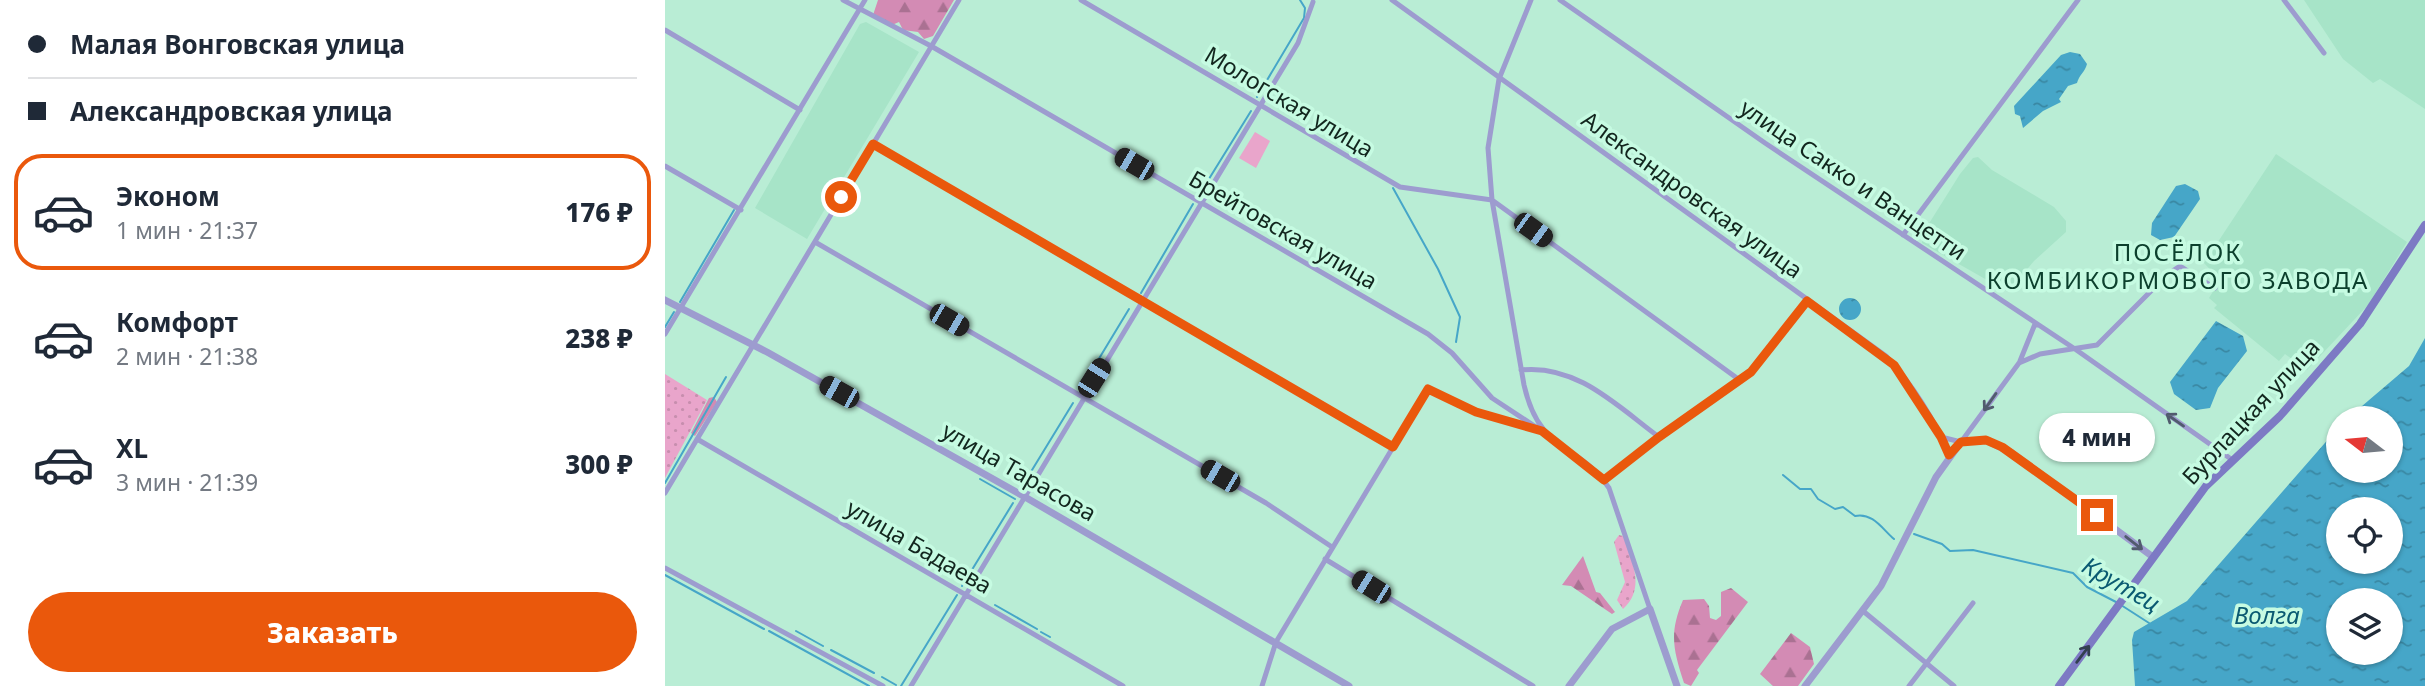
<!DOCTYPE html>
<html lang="ru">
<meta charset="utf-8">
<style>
:root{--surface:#fff;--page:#f6f6f7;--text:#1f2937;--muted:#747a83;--line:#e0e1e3;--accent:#ea580c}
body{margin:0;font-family:"Noto Sans",sans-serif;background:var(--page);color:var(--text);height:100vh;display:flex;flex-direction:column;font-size:26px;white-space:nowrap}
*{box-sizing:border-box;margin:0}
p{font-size:23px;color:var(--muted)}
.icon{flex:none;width:38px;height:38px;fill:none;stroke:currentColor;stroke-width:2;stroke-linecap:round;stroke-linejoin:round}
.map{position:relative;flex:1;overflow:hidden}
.panel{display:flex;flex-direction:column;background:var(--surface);width:665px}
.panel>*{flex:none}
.banner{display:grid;align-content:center;height:154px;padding:0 28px;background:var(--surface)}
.needle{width:46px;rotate:286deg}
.tools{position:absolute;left:1661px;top:406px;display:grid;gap:14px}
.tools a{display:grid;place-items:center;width:77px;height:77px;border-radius:50%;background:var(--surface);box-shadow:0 2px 5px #0004;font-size:35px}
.end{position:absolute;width:32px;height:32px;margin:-16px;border:9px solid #ea580c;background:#fff;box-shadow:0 0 0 4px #fff}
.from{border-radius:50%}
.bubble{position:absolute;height:49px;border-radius:24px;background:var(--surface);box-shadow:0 2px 5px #0004;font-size:23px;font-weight:800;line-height:49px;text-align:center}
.car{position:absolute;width:21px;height:42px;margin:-21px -10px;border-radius:9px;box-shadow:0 0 5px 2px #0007;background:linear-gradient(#222 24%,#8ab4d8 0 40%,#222 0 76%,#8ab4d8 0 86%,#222 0)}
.banner b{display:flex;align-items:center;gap:24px;height:66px;font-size:26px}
.banner b+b{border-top:2px solid var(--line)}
.banner i{width:18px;height:18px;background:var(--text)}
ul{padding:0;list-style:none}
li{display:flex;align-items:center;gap:21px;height:116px;margin:0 14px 10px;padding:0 14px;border:4px solid transparent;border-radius:28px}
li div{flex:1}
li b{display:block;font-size:26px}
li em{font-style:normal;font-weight:800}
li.selected{border-color:var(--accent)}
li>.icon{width:63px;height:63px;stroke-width:1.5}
.button{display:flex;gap:14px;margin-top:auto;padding:14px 28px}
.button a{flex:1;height:80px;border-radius:42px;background:var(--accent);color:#fff;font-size:28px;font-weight:800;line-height:80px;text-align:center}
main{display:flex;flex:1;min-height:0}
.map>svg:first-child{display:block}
.built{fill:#a7e4c8}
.grass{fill:url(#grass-dots)}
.forest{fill:url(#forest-firs)}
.garden{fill:#e9a5cb}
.water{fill:url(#water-ripples);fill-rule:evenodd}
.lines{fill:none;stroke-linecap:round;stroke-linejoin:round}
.stream{stroke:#46a6c8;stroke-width:2}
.minor{stroke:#9d9ccf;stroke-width:5}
.tertiary{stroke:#9d9ccf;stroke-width:7}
.secondary{stroke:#7d7ac4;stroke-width:8}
.oneway{stroke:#515b6e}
.oneway2{stroke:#323f50}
.route{stroke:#ea580c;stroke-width:9}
.labels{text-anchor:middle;stroke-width:7;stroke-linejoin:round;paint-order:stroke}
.street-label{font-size:23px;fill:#12261e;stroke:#c6fbe2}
.neighbourhood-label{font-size:24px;letter-spacing:2px;fill:#0c402d;stroke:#c6fbe2}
.water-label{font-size:24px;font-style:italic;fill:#0a5a72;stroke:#c6fbe2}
</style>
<main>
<section class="panel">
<div class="banner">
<b><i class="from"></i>Малая Вонговская улица</b>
<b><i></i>Александровская улица</b>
</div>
<ul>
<li class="selected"><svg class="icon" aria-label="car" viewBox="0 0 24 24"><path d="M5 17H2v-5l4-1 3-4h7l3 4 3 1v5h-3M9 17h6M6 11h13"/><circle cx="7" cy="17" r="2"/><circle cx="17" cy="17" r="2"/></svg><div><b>Эконом</b><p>1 мин · 21:37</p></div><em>176 ₽</em></li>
<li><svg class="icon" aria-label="car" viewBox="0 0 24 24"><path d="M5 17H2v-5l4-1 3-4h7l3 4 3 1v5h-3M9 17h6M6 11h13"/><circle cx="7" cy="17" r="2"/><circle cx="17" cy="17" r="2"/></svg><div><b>Комфорт</b><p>2 мин · 21:38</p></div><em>238 ₽</em></li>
<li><svg class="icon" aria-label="car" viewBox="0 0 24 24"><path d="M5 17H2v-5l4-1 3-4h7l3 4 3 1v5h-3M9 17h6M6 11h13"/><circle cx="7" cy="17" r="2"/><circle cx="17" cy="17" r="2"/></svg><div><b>XL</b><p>3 мин · 21:39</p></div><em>300 ₽</em></li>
</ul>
<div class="button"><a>Заказать</a></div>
</section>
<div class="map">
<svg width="1760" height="686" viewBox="0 0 1760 686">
<defs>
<pattern id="grass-dots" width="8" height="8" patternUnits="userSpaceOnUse" patternTransform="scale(1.75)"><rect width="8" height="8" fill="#e9a5cb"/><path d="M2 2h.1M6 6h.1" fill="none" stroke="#c78eae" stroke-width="1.8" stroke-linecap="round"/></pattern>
<pattern id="forest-firs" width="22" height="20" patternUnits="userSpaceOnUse" patternTransform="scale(1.75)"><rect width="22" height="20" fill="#d38bb4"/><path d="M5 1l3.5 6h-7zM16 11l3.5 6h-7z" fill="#aa7192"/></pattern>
<pattern id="water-ripples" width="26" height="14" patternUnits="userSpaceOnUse" patternTransform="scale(1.75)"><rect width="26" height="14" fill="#46a6c8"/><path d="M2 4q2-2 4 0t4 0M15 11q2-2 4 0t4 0" fill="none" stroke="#3987a2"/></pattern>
</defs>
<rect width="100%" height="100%" fill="#b9edd5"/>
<path class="built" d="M 1639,0 L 1760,0 L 1760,109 L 1715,79 L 1708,83 L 1678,59 Z
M 201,22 L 254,52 L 142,239 L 90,208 L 195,24 Z
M 1611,154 L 1742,242 L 1703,305 L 1642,370 L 1620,354 L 1614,361 L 1549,308 L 1552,305 L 1544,298 L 1555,280 L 1539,263 Z
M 1313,157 L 1327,170 L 1389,207 L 1401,221 L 1401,232 L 1369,261 L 1343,292 L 1257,243 L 1258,233 L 1295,174 L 1308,158 Z"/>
<path class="grass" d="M 0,374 L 42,400 L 0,478 Z
M 954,535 L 958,536 C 967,561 981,588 958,609 L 952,600 L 960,582 L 949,542 Z"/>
<path class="forest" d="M 213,0 L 289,0 L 268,36 L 259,39 L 253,32 L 238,30 L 234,22 L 227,25 L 208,15 Z
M 49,397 L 52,402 L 30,436 L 26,433 L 44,398 Z
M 918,556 L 931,592 L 935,593 L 950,612 L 947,614 L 906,586 L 897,585 Z
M 1066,588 L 1083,602 L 1032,670 L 1034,673 L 1026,686 L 1019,683 C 1008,649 1004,633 1018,600 L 1039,599 L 1044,606 L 1045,618 L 1051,620 L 1056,616 L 1056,592 Z
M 1126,633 L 1145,647 L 1149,664 L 1133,686 L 1108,686 L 1095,674 Z"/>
<path class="garden" d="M 590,132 L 605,141 L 591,168 L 574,158 Z"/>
<path class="water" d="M 1405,52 L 1415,54 L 1422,64 C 1420,72 1414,75 1412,83 L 1403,86 L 1394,99 L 1396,102 L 1378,111 L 1358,128 L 1355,116 L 1350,114 L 1349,106 L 1396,55 Z
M 1520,184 L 1533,191 L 1535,199 L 1509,237 L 1495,240 L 1486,235 L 1487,223 L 1511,186 Z
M1174 309a11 11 0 1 1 22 0a11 11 0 1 1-22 0Z
M 1551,321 L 1578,336 L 1582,351 L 1553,388 L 1545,408 L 1531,410 L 1509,394 L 1505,382 Z
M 1760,338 L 1760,686 L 1470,686 L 1467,640 L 1469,632 L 1522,601 L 1673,428 L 1673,471 L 1726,471 L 1726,418 L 1683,418 L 1744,366 ZM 1673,509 L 1726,509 L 1726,562 L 1673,562 ZM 1673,600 L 1726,600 L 1726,653 L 1673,653 Z"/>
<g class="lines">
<path class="stream" d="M 592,97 L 639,18 L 640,8 L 635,0
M 728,188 L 773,269 L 795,317 L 791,342
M 534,195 L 586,111
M 476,293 L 528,204
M 15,302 L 69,210
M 0,327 L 9,312
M 415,390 L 464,309
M 1118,475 L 1135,489 L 1146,489 L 1153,499 L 1170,509 L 1178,507 L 1190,516 C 1208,512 1218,530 1229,539
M 315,479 L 350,499
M 0,483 L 61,377
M 356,488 L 408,403
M 1249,534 L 1277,544 L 1285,551 L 1308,550 L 1408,573 L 1422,587 L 1451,602
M 0,575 L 99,629
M 297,586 L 348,503
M 330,605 L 372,629
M 1456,605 L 1484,623
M 104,631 L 204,686
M 131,631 L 158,646
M 376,632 L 385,637
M 166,650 L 209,673
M 217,677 L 231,685
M 236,686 L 292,595"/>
<path class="minor" d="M 178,0 L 266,46 L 763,334 L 787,353 L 827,398 L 877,431
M 416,0 L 735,187 L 827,200 L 1076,381
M 727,0 L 1221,356 C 1247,384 1270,420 1284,455
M 866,0 L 834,79 L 823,148 L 827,200 L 859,385 C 875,455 912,441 944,488 L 985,609
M 895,0 L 1100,143 L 1410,349 L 1566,459
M 1619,0 L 1659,53
M 0,30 L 135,110
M 208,144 L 728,447
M 0,166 L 76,210
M 1238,235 L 1413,0
M 150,242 L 601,503 L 667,547
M 0,334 L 200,0
M 1355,361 L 1370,324 L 1372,325
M 856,370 C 912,364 952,406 994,437
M 1276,437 L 1296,442 L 1354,363 L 1375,354 L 1432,345 L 1503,274 L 1515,266 L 1550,288
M 32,439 L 458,686
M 939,480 L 994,437 L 1086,372 L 1142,301
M 0,493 L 294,0
M 660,559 L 868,686
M 0,568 L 218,686
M 1198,611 L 1289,686
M 246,686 L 633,43 L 648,2
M 597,686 L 611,642 L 763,389 L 811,412 L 867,428
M 1244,686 L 1308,603"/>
<path class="tertiary" d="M 0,300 L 102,352 L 360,497 L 684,686
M 904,686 L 947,629 L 985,609 L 1012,686
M 1140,686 L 1216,586 L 1271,477 L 1296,442 L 1321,440 L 1347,453 L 1488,557"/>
<path class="secondary" d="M 1394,686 L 1541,486 L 1615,416 L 1695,324 L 1760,225"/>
</g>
<defs><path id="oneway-shaft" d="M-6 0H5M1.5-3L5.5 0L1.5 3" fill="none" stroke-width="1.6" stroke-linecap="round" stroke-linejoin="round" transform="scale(1.75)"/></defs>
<g class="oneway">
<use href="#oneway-shaft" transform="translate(1325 402) rotate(125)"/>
<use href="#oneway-shaft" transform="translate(1510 420) rotate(-145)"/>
<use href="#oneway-shaft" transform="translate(1469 543) rotate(38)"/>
</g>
<use class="oneway2" href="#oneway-shaft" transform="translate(1418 654) rotate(-53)"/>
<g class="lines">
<path class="route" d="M 176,197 L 208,144 L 728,447 L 763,389 L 811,412 L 877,431 L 939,480 L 994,437 L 1086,372 L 1142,301 L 1229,365 L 1276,437 L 1284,455 L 1296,442 L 1321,440 L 1337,447 L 1432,515"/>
</g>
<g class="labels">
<g class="street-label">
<text transform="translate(624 102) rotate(31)" y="8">Мологская улица</text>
<text transform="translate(1188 180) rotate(34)" y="8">улица Сакко и Ванцетти</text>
<text transform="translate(1027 195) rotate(36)" y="8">Александровская улица</text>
<text transform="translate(618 230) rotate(30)" y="8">Брейтовская улица</text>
<text transform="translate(1586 412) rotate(-47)" y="8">Бурлацкая улица</text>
<text transform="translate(354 472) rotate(30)" y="8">улица Тарасова</text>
<text transform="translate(254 547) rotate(30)" y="8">улица Бадаева</text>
</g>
<g class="neighbourhood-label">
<text x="1513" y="261">ПОСЁЛОК<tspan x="1513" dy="28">КОМБИКОРМОВОГО ЗАВОДА</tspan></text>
</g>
<g class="water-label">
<text transform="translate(1456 585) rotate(30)" y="8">Крутец</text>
<text x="1602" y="624">Волга</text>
</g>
</g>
</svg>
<div class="tools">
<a><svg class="needle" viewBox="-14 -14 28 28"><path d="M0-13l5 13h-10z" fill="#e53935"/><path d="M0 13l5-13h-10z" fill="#747a83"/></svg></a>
<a><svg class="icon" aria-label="locate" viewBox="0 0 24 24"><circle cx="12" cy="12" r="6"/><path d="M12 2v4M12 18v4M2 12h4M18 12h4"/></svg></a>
<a><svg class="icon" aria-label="layers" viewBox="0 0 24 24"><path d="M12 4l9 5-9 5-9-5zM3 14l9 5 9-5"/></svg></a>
</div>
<i class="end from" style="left:176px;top:197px"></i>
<i class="end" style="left:1432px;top:515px"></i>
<div class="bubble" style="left:1374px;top:413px;width:116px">4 мин</div>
<i class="car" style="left:469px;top:164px;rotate:300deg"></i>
<i class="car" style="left:868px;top:230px;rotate:126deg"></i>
<i class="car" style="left:284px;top:320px;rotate:120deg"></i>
<i class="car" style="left:429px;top:378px;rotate:32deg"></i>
<i class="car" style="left:174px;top:392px;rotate:299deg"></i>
<i class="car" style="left:555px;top:476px;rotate:300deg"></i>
<i class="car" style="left:706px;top:587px;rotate:302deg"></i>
</div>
</main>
